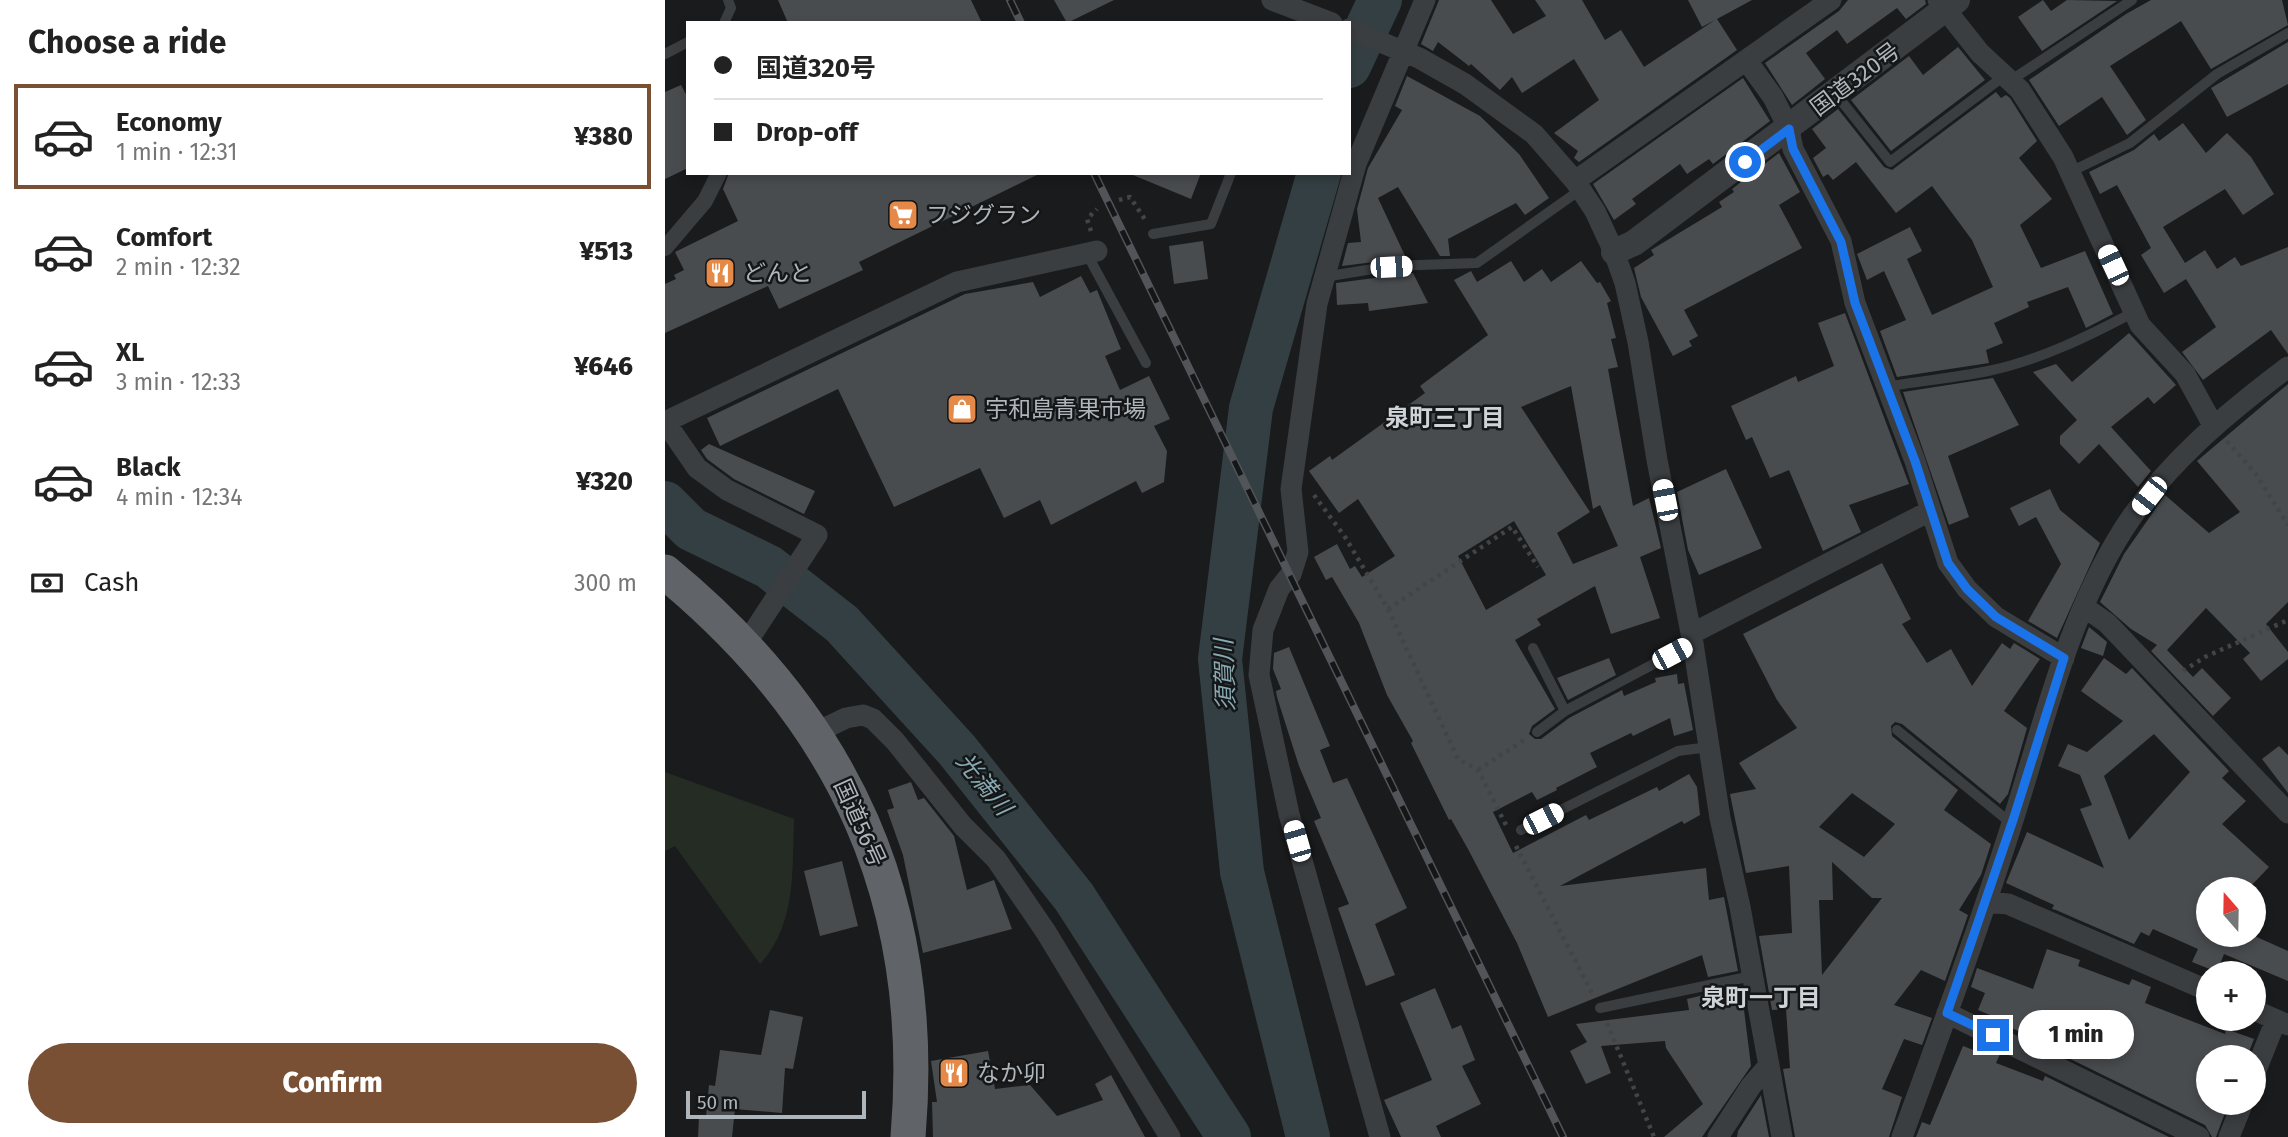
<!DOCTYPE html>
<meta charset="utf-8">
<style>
:root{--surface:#fff;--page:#f2f2f2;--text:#222;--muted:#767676;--line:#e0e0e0;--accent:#7a5034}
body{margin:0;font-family:"Fira Sans","Noto Sans JP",sans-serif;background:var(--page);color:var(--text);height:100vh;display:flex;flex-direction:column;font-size:26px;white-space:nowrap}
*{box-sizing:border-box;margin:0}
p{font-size:23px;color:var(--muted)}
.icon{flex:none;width:38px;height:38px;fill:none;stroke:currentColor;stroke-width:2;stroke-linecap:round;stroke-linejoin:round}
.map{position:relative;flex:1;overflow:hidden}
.drawer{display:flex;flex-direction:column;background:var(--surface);width:665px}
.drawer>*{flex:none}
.hud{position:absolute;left:21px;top:21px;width:665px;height:154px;border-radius:0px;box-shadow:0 4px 10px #0003;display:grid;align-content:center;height:154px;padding:0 28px;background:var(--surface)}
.needle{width:46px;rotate:340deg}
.buttons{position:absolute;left:1531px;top:877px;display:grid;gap:14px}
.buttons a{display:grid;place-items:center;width:70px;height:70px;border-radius:50%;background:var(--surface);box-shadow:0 4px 10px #0003;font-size:35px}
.scale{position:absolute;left:21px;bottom:18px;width:180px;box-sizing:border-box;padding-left:7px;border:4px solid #aeb5bb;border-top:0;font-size:19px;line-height:24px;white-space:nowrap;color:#aeb5bb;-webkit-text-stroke:5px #151617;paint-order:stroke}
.end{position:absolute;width:32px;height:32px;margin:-16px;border:9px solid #1a73e8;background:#fff;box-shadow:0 0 0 4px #fff}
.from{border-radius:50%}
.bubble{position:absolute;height:49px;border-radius:24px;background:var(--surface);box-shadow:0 4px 10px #0003;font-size:23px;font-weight:800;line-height:49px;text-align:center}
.car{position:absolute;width:21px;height:42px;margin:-21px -10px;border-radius:9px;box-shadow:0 0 5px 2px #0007;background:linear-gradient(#fff 24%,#345 0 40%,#fff 0 76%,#345 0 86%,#fff 0)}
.hud b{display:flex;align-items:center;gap:24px;height:66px;font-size:26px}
.hud b+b{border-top:2px solid var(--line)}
.hud i{width:18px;height:18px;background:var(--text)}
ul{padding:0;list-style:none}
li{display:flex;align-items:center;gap:21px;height:105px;margin:0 14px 10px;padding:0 14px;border:4px solid transparent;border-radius:0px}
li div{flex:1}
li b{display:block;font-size:26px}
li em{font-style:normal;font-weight:800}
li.active{border-color:var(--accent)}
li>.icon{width:63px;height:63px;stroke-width:1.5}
h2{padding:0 28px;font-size:32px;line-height:84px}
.pay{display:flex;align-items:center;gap:18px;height:77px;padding:0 28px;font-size:26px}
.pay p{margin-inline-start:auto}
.primary-button{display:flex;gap:14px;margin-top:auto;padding:14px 28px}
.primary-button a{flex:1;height:80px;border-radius:42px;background:var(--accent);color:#fff;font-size:28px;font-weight:800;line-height:80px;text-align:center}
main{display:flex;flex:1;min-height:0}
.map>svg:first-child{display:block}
.green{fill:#252c24}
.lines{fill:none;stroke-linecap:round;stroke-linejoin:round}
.river{stroke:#333f42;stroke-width:44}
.building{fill:#494c4f;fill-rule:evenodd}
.path{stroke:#414548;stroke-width:4.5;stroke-dasharray:3.5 5;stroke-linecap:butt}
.service{stroke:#3b3e41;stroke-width:10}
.pedestrian{stroke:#3b3e41;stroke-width:16}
.minor{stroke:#3b3e41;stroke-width:21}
.tertiary{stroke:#3b3e41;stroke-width:26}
.trunk{stroke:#606469;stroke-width:35}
.rail-casing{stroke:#515458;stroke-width:8}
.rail{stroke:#151617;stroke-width:5;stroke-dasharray:16;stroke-linecap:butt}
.route{stroke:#1a73e8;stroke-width:9}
.labels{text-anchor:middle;stroke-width:5;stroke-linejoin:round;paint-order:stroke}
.street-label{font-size:23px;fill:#aeb5bb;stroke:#151617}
.poi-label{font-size:23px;fill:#aeb5bb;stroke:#151617;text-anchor:start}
.neighbourhood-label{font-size:24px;font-weight:bold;fill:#ced3d7;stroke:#151617}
.water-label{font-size:24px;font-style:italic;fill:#88a9b2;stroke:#151617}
</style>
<main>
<section class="drawer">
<h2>Choose a ride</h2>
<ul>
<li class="active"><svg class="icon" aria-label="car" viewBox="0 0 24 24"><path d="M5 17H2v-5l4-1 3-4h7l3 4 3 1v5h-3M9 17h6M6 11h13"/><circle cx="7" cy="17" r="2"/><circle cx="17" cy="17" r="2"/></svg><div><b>Economy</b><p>1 min · 12:31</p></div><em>¥380</em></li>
<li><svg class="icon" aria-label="car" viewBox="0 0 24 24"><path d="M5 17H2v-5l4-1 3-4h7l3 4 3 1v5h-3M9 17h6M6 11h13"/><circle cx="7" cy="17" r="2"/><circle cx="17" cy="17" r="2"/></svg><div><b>Comfort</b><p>2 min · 12:32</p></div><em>¥513</em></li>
<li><svg class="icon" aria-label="car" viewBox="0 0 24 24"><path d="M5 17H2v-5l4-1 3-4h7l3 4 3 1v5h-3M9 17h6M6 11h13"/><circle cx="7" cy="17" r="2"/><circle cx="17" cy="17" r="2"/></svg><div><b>XL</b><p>3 min · 12:33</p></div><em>¥646</em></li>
<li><svg class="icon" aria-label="car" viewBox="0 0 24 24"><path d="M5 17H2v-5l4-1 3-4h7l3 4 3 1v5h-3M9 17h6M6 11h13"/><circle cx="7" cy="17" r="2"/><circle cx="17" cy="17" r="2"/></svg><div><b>Black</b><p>4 min · 12:34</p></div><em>¥320</em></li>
</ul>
<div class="pay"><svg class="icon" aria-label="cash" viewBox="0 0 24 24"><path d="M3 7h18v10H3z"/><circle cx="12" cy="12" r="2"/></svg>Cash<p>300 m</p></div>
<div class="primary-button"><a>Confirm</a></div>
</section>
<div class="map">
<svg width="1623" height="1137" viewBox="0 0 1623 1137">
<rect width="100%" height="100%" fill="#1a1b1c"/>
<path class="green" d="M 0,772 L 129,819 C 127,870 132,924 95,964 L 10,846 L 0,851 Z"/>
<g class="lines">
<path class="river" d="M 684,66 L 715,0
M 0,503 L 26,529 L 104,567 L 177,624 L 292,750 L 409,897 L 564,1137
M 643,1137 L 577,872 L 555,659 L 586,408 L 654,173"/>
</g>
<path class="building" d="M 113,0 L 306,0 L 317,23 L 123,23 Z
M 389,0 L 449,0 L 402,23 Z
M 774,0 L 826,0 L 848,34 L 881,16 L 870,0 L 917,0 L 940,40 L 956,30 L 979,67 L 1050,20 L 1037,27 L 1023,0 L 1087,0 L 1052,19 L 1072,50 L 914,162 L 909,158 L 913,151 L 889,133 L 934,100 L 909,59 L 857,93 L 847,77 L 835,90 L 806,64 L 804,66 L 773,42 L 768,51 L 756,44 Z
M 1183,0 L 1260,0 L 1261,4 L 1241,19 L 1232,8 L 1182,44 L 1172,30 L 1141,53 L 1160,79 L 1127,105 L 1100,63 L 1174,11 Z
M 1378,0 L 1386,11 L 1402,0 L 1452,1 L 1377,51 L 1353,17 Z
M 1486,0 L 1617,0 L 1623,25 L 1546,69 L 1516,21 L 1445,66 L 1481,120 L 1462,135 L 1437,97 L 1394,126 L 1364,80 L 1461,14 Z
M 1623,42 L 1623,84 L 1562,117 L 1546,88 Z
M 1293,47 L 1320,80 L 1226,151 L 1186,100 L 1244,56 L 1258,75 Z
M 742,76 L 815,116 L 854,154 L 884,198 L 860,215 L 851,203 L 783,239 L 785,256 L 775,256 L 733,187 L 713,198 L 741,258 L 677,266 L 683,243 L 696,242 L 692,209 L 703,168 L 737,110 L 730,106 Z
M 1078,78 L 1105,121 L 1048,164 L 1044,159 L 1022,174 L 1015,164 L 967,199 L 971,204 L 949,220 L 928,184 Z
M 16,85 L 23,98 L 23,168 L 0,179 L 0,92 Z
M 1331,92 L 1336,98 L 1341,95 L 1345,98 L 1372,141 L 1354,158 L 1387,199 L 1355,225 L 1376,268 L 1420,251 L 1448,314 L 1421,328 L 1403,287 L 1362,302 L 1364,307 L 1329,323 L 1338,343 L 1321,350 L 1324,363 L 1232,377 L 1215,331 L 1241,320 L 1219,271 L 1202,280 L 1192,254 L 1245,227 L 1257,251 L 1242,259 L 1267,315 L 1328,287 L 1307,240 L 1267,186 L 1231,213 L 1191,162 L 1168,180 L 1163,174 L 1158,177 L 1148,158 L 1161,148 L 1147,129 L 1173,109 L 1219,167 L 1227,170 Z
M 1518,123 L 1541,153 L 1562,133 L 1586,157 L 1609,194 L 1578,215 L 1560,189 L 1498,227 L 1520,263 L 1540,250 L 1552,269 L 1570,257 L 1576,266 L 1623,247 L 1623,354 L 1606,330 L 1538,380 L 1517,352 L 1551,327 L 1521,279 L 1499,293 L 1476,255 L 1486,248 L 1452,185 L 1435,194 L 1424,172 L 1469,150 L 1489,134 L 1494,141 Z
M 1114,153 L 1135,192 L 1114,205 L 1137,248 L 1019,310 L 1033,336 L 1024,341 L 1027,346 L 1008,356 L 976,297 L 969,268 L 989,255 L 986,250 L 1057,207 L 1054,202 L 1069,192 L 1067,189 Z
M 64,173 L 376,173 L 194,262 L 198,270 L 114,309 L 103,286 L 0,333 L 0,284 L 11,279 L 9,275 L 19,270 L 10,252 L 73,221 L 58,189 Z
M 463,173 L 536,173 L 526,199 Z
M 538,241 L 543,279 L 509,284 L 504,246 Z
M 846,261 L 859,282 L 877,269 L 886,282 L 916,261 L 932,283 L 935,282 L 946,301 L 942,303 L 951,338 L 946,339 L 953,367 L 943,369 L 968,506 L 984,498 L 996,548 L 975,557 L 995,618 L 946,634 L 930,586 L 872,619 L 876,625 L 850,640 L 890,709 L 867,726 L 864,734 L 870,739 L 876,739 L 904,718 L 957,690 L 959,696 L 991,682 L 990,678 L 1012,674 L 1013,684 L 1019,683 L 1028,730 L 1009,736 L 1005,718 L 968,736 L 966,733 L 925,753 L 932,767 L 891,788 L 892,790 L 872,800 L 867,792 L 828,812 L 848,853 L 921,815 L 924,820 L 992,787 L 994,791 L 1024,774 L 1032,787 L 1035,815 L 1019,824 L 1017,821 L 895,886 L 1041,868 L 1044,900 L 1059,897 L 1073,971 L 1043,977 L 1037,955 L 883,1017 L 852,943 L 803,849 L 786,819 L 784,820 L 746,743 L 748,741 L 722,695 L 694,623 L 667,577 L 661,580 L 649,557 L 672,544 L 685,569 L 690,566 L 697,577 L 730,556 L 693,499 L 674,513 L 644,471 L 665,456 L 667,460 L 760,393 L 755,386 L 823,335 L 789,280 L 806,271 L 812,282 ZM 906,386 L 928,509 L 935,505 L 953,546 L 908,564 L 892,533 L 925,512 L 856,407 ZM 849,521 L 881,575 L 821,610 L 793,556 Z
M 748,273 L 763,303 L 704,311 L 703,303 L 672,305 L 671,283 Z
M 416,276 L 425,293 L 432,290 L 456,349 L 440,356 L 455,390 L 484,376 L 505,419 L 489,426 L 502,451 L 499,482 L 477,493 L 471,481 L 386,525 L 375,500 L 339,518 L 315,468 L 229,507 L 173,389 L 55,446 L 42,418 L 300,294 L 368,282 L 375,297 Z
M 1180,313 L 1244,484 L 1184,505 L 1196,532 L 1158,551 L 1124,470 L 1105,478 L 1087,437 L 1081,440 L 1066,406 L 1131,376 L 1133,382 L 1169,366 L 1153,323 Z
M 1464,333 L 1511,385 L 1489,404 L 1483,397 L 1446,427 L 1486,471 L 1473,487 L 1434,444 L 1414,464 L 1395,444 L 1395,436 L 1412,420 L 1368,372 L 1391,364 L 1407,382 Z
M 1328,378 L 1354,425 L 1283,456 L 1304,517 L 1284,525 L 1238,392 Z
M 1623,384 L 1623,602 L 1601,624 L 1623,652 L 1623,659 L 1596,681 L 1578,659 L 1585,653 L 1541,608 L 1502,650 L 1528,677 L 1537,668 L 1566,698 L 1548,716 L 1486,651 L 1492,645 L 1466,629 L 1435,602 L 1459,554 L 1500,495 L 1544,533 L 1575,512 L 1532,461 Z
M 44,444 L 150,491 L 139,514 L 69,479 L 42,459 L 36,450 Z
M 1061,469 L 1097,548 L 1034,575 L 1023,550 L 1012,492 Z
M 1385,489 L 1395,510 L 1435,543 L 1392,638 L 1363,621 L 1396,564 L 1371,517 L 1354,526 L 1345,508 Z
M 1217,563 L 1246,619 L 1237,624 L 1262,663 L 1286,649 L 1307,686 L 1337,643 L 1345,649 L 1349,643 L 1375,659 L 1339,711 L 1362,728 L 1343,794 L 1335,804 L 1237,724 L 1230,722 L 1226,726 L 1227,736 L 1293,790 L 1279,810 L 1326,844 L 1316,875 L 1294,910 L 1303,915 L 1280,981 L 1256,970 L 1229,1005 L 1267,1018 L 1257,1045 L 1239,1039 L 1217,1089 L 1237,1097 L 1224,1137 L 1130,1137 L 1118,1069 L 1125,1068 L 1121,1009 L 1107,1010 L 1094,936 L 1127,933 L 1124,866 L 1081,873 L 1065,794 L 1091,789 L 1074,763 L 1132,728 L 1112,700 L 1078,634 ZM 1187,793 L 1230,824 L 1199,857 L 1154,827 ZM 1167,862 L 1207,898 L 1217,898 L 1157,975 L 1154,900 L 1168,900 Z
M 1424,627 L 1442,642 L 1438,656 L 1416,648 Z
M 624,647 L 665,746 L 655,750 L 668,783 L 682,778 L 742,908 L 710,924 L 730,975 L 701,986 L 673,908 L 684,904 L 649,821 L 656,818 L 634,766 L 612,697 L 611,691 L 616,689 L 608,669 L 609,653 Z
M 944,658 L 951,675 L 903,700 L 892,678 Z
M 1439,658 L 1461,674 L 1467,668 L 1564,771 L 1557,778 L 1581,801 L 1557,824 L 1604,867 L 1583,889 L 1544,889 L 1544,934 L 1585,934 L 1623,951 L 1623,981 L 1559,954 L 1552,972 L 1527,962 L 1533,949 L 1488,929 L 1484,936 L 1476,932 L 1469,944 L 1391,910 L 1387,909 L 1389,905 L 1341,883 L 1362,832 L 1439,868 L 1415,809 L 1427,805 L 1415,775 L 1393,766 L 1403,744 L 1422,752 L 1458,721 L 1416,691 ZM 1489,734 L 1525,772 L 1464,840 L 1439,776 Z
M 1614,746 L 1623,755 L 1623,793 L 1597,759 Z
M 246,782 L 253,800 L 259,798 L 289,836 L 302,890 L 329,880 L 347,929 L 258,953 L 238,855 L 222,810 L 229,808 L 223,790 Z
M 177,861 L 193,926 L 155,936 L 139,871 Z
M 1382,949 L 1415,960 L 1413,966 L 1464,985 L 1467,979 L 1486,987 L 1480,1003 L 1560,1034 L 1561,1029 L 1589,1039 L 1582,1057 L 1544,1057 L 1544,1102 L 1564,1102 L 1551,1137 L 1547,1137 L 1540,1125 L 1389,1051 L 1391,1046 L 1324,1019 L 1325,1015 L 1313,1010 L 1320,993 L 1306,987 L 1312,968 L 1368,989 Z
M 1076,986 L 1086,1066 L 1037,1137 L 999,1137 L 1038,1104 L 1001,1048 L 1000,1041 L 936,1046 L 946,1073 L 921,1084 L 905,1051 L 922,1042 L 911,1024 L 1024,1010 L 1022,999 Z
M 770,988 L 787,1029 L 796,1025 L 810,1060 L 797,1066 L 816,1104 L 771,1126 L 776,1137 L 736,1137 L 719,1100 L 767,1080 L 735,1003 Z
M 105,1010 L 138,1017 L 128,1069 L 120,1068 L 117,1113 L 70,1109 L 67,1137 L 33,1137 L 34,1117 L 41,1117 L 44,1085 L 50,1086 L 55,1050 L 96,1055 Z
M 1314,1043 L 1335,1054 L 1331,1063 L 1378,1081 L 1380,1076 L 1504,1137 L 1251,1137 L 1257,1122 L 1265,1125 L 1298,1046 L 1311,1051 Z
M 323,1051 L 330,1089 L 365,1085 L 392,1116 L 438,1100 L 430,1084 L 446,1075 L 480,1137 L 268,1137 L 267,1102 L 272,1102 L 266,1061 Z
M 1096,1095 L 1104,1137 L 1072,1137 L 1073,1131 Z"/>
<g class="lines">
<path class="path" d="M 454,200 L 465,197 L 481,221
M 426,231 L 422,219 L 432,209
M 1562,441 L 1591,474 L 1623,525
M 649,495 L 680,537 L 723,609 L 793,759 L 813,770 L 841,825
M 723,609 L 847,527 L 873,567
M 1518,671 L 1540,657 L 1623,620
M 813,770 L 859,740
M 851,846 L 927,993
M 942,1023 L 989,1137"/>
<path class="service" d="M 59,23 L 66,8 L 63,0
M 0,54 L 23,42
M 1345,81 L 1467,0
M 1170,93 L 1225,162 L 1339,76
M 1405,172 L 1465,143 L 1552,74 L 1623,33
M 488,234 L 546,224 L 566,173
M 422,254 L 481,363
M 659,277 L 726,266 L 812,263 L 915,190
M 1220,387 C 1254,381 1289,378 1323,371 C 1373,361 1424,336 1469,312
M 868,648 L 900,711
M 1232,730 L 1347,824
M 872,732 L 900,711 L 1028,643
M 856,830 L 1013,751 L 1044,747
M 935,1008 L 1087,976"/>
<path class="pedestrian" d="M 0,248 L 40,201 L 54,173"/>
<path class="minor" d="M 607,0 L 667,23
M 1273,0 L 1315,53 L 1355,90 L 1398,157 L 1475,325 L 1520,374 L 1548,425
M 684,29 L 754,58 L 800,84 L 869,134 L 910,181 L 930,211 L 949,252 L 960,283 L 973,342 L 992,460 L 1028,643 L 1055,818 L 1075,907 L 1117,1137
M 1082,61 L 1108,97 L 1124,129 L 1128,149 L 1176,241 L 1190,303 L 1250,461 L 1283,563 L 1302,589 L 1331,617 L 1399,658
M 910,181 L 1166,0
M 0,422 L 292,282 L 432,251
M 1,423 L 32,468 L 62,490 L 152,535 L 80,645
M 1419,607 L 1442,623 L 1623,813
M 1026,634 L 1265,511
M 150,733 L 181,718 L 198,715 L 208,719 L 230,741 L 298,826 L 331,859 L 381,932 L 505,1137
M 1321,902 L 1343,904 L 1544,991
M 1589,1010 L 1623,1025
M 1282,1013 L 1534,1137
M 1589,1075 L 1611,1020
M 715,1137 L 624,814 L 594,675 L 598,630 L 614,589 L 626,574 L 633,552 L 626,489 L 652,304 L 691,164 L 760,0
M 1053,1137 L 1086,1086 L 1104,1065
M 1237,1137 C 1276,1031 1315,925 1349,817 C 1380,720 1403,617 1458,530 C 1500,464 1562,413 1623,367
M 1564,1137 L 1578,1102"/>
<path class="tertiary" d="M 949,252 L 969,243 L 1292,0"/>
<path class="trunk" d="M 0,572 C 181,721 263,902 243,1137"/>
<g class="rail-casing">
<path id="rail" d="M 345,0 L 356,23
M 429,173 L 898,1137"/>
</g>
<use href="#rail" class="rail"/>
</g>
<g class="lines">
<path class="route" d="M 1080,162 L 1124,129 L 1128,149 L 1176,242 L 1190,303 L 1250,461 L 1283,563 L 1302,589 L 1331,617 L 1399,658 L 1349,817 L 1282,1013 L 1328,1035"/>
</g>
<defs>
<g id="supermarket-square" transform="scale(1.575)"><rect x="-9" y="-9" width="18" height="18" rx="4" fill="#e58949" stroke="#151617"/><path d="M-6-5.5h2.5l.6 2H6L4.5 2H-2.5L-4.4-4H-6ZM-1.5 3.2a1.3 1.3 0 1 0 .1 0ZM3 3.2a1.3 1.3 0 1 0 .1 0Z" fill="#fff"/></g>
<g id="restaurant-square" transform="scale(1.575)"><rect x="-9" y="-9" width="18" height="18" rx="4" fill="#e58949" stroke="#151617"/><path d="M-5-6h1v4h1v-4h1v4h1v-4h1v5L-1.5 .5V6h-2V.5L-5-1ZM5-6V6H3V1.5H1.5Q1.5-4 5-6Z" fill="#fff"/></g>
<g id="shop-square" transform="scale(1.575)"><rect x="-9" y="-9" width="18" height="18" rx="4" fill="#e58949" stroke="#151617"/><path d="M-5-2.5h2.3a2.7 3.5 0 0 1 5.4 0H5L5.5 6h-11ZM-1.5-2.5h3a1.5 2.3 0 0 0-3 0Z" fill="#fff"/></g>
</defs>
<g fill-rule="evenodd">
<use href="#supermarket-square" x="238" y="215"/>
<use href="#restaurant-square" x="55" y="273"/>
<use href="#shop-square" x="297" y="409"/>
<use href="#restaurant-square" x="289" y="1073"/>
</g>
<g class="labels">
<g class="street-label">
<text transform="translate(1190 79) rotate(-37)" y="8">国道320号</text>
<text transform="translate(195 823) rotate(66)" y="8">国道56号</text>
</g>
<g class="poi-label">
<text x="261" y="223">フジグラン</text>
<text x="78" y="281">どんと</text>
<text x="320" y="417">宇和島青果市場</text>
<text x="312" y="1081">なか卯</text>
</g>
<g class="neighbourhood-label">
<text x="780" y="426">泉町三丁目</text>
<text x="1096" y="1006">泉町一丁目</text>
</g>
<g class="water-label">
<text transform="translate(560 675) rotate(-92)" y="8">須賀川</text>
<text transform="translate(319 784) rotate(51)" y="8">光満川</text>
</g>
</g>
</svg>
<div class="buttons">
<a><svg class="needle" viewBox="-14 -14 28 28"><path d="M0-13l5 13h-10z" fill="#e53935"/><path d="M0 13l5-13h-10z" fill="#767676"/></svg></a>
<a>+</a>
<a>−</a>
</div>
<div class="scale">50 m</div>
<i class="end from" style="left:1080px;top:162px"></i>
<i class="end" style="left:1328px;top:1035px"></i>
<div class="bubble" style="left:1353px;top:1010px;width:116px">1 min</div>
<i class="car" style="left:1448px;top:265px;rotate:335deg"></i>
<i class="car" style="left:726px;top:267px;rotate:87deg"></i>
<i class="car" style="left:1484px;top:496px;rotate:218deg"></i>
<i class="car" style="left:1000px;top:500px;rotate:349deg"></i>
<i class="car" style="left:1007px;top:654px;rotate:62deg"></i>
<i class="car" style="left:878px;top:819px;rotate:63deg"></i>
<i class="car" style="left:632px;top:841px;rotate:344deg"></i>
<div class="hud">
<b><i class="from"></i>国道320号</b>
<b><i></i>Drop-off</b>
</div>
</div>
</main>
